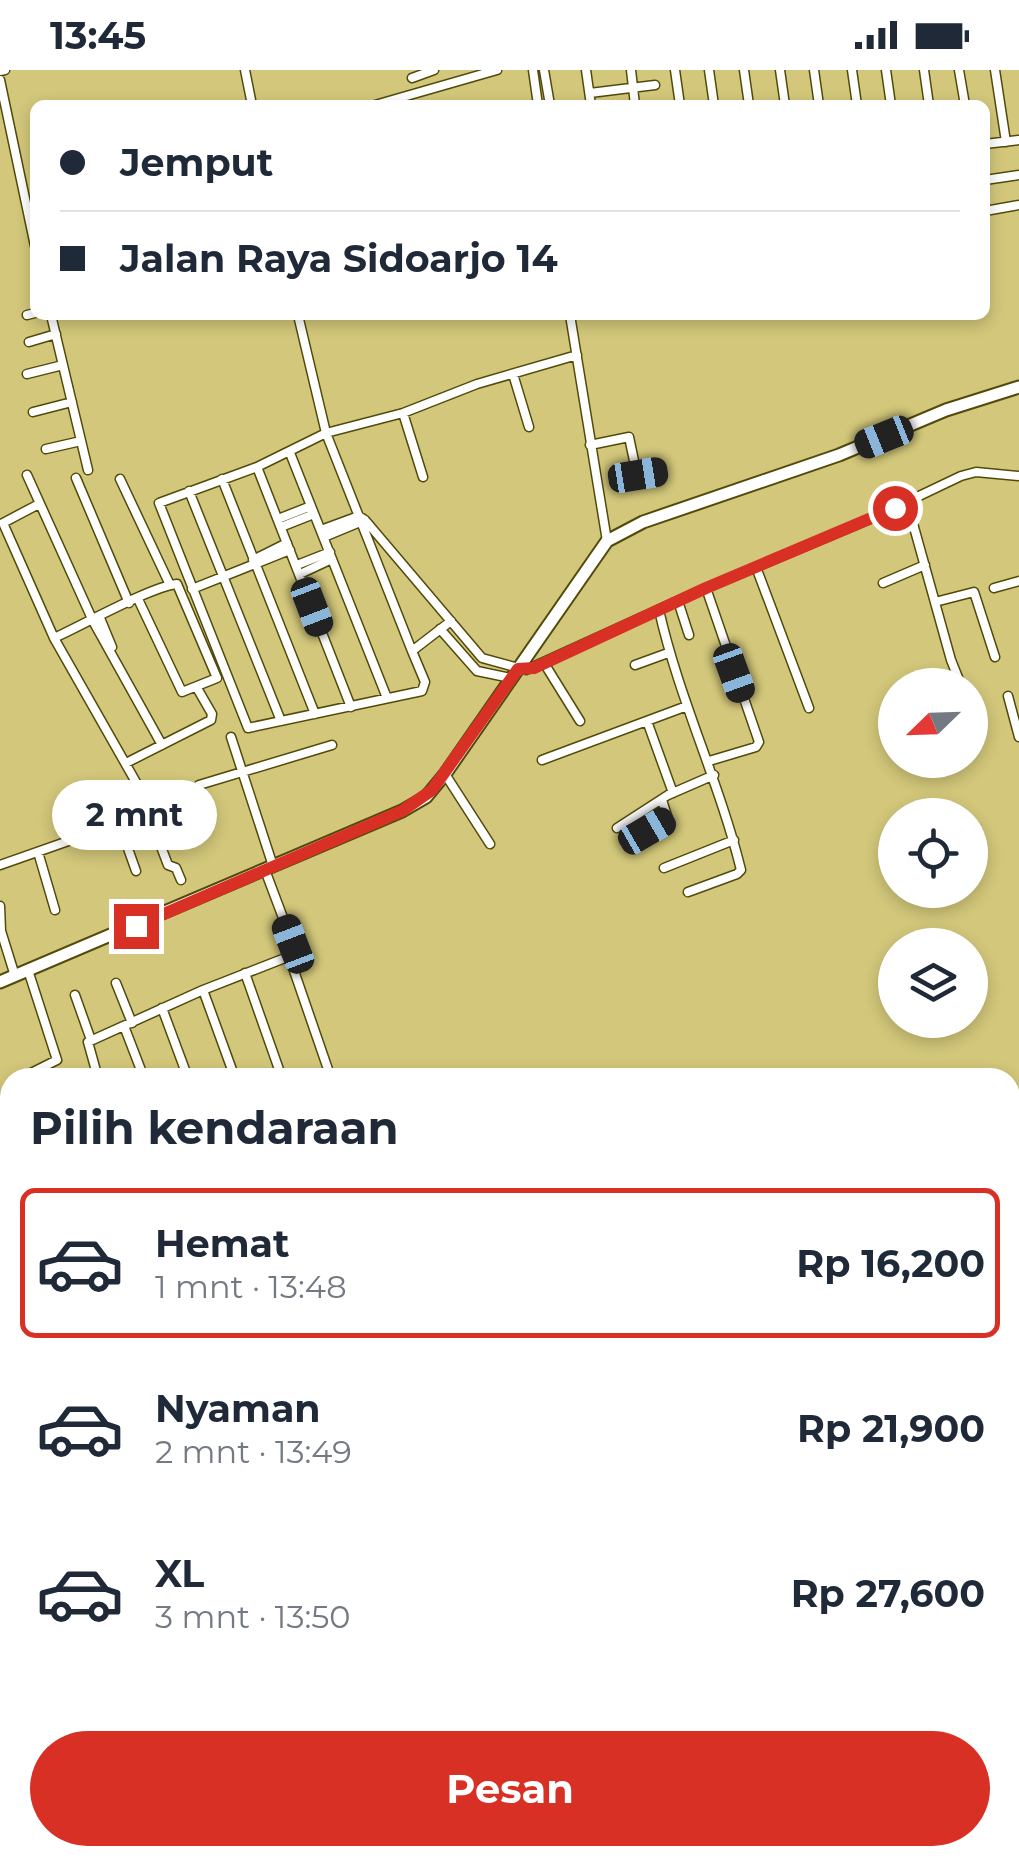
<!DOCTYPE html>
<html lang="id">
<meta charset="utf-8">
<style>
:root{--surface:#fff;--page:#f6f6f7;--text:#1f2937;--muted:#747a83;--line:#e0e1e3;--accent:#d93025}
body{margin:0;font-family:Montserrat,sans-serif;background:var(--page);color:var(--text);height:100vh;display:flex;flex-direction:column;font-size:38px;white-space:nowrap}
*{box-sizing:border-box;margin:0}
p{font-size:32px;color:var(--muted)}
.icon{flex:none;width:55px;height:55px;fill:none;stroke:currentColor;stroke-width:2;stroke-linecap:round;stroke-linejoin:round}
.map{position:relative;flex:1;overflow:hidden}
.side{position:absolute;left:0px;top:998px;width:1020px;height:798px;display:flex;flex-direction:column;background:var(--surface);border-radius:30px 30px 0 0;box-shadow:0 5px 15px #0003}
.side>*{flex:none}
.top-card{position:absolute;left:30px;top:30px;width:960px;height:220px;border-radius:15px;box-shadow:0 5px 15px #0003;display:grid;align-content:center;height:220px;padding:0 30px;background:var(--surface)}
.needle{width:65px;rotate:247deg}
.controls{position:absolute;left:878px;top:598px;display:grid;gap:20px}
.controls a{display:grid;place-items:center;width:110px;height:110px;border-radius:50%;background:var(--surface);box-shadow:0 5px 15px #0003;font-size:50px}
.end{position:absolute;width:45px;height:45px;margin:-22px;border:12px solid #d93025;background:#fff;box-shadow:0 0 0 5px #fff}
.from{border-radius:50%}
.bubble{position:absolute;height:70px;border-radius:35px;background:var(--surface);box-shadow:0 5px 15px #0003;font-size:32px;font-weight:700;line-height:70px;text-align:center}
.car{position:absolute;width:30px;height:60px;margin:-30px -15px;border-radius:12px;box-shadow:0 0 8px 2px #0007;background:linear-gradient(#222 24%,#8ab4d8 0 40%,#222 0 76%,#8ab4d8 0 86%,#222 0)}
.top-card b{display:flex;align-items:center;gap:35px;height:95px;font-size:38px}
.top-card b+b{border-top:2px solid var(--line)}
.top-card i{width:25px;height:25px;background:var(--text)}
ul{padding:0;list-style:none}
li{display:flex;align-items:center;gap:30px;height:150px;margin:0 20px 15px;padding:0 10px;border:5px solid transparent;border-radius:15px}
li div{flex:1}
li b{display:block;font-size:38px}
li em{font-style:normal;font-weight:700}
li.active{border-color:var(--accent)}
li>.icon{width:90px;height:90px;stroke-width:1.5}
h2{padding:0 30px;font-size:45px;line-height:120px}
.primary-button{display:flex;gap:20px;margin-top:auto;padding:20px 30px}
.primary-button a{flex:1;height:115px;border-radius:60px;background:var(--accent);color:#fff;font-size:40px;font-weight:700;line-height:115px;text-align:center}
.status{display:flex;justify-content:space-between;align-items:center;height:70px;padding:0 50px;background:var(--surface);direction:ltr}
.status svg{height:28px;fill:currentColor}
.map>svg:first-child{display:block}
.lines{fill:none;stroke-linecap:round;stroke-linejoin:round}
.river{stroke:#0fafd5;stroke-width:14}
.minor-casing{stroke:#524a0b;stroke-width:11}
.tertiary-casing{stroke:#524a0b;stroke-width:14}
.secondary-casing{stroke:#524a0b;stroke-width:15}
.minor{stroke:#fff;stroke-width:8}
.tertiary{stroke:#fff;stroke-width:10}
.secondary{stroke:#fff;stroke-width:11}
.route{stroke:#d93025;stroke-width:12}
</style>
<div class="status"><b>13:45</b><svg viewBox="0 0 49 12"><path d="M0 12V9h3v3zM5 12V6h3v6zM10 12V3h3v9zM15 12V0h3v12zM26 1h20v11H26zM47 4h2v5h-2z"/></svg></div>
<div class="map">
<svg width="1019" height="1794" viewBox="0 0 1019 1794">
<rect width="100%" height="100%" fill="#d2c77a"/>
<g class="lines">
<path class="river" d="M 1010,1458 L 1019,1458
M 978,1785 L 979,1794"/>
<g class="minor-casing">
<path id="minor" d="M 245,0 L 252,35
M 533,0 L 538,35
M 544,0 L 550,35
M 586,0 L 591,35
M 631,0 L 635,35
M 675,0 L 680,35
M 709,0 L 714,35
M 744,0 L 749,35
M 780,0 L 785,35
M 814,0 L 819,35
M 852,0 L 857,35
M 886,0 L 891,35
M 924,0 L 929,35
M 959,0 L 965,35
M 995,0 L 1006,72
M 0,1 L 5,0
M 412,8 L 434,0
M 0,10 L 35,176
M 590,23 L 655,15
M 375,35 L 497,0
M 985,74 L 1019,70
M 985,110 L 1019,105
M 985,141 L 1019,135
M 27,245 L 35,243
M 51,245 L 88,400
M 298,245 L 326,363 L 412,581
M 570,245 L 607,471
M 29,272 L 56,264
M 27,304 L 63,295
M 513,304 L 529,357
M 33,342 L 72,332
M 403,343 L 423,407
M 590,375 L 629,367 L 637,405 L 659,401
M 46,379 L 81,371
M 290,383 L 387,628
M 257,397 L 351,637
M 27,405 L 93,551 L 162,675
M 76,408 L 129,533
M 120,409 L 170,515
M 222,409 L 315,644
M 189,421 L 281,651
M 907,432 L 951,590 L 961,615
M 278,449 L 311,436
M 281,457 L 314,444
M 321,460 L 359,446 L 365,450 L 482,588 L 526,600 L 706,518 L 875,447 L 961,406 L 976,402 L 1019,406
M 324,467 L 365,450
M 253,490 L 287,473
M 297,495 L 330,482
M 756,497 L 809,638
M 300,504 L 332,489
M 883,513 L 925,495
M 706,518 L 759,672 L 756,677 L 709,691
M 994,518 L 1019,511
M 192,519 L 290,480
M 678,531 L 689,565
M 935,532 L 974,522 L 995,587
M 659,540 C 679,629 719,711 741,800 L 737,804 L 688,822
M 100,548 L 112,577
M 451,551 L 412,581 L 425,612 L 422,621 L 248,658 L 159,433 L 257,397 L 326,363 L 403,343 L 477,314 L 577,285
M 440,559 L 477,601 L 511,608
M 54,568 C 83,555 150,517 177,514 L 217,608 L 182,622 L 138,529
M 544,593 L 580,651
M 635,595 L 668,583
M 1008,626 L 1019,667
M 647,651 L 673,723
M 231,667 L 273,796
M 542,690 L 687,636
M 126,693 L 211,650 L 212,644 L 197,618
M 445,704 L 490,774
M 137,714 L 168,795 L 176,798 L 181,810
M 199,715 L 332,675
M 617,758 L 668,725 L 714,705
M 121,759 L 136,801
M 94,762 L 103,765 L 128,755 L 124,728
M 627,773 L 668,749 L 662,730
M 38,782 L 55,840
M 0,795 L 94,762 L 137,714 L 54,568 L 3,453 L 39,434
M 664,798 L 734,770
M 265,800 L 294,877 L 291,892 L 331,1008
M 0,836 L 1,861 L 15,906
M 28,900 L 57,990 L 29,1004
M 245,903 L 282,1008
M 116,913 L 132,953
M 203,920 L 235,1008
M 75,925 L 91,970
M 162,938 L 188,1008
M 124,956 L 144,1008
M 98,1008 L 88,972 L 203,920 L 285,888 L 291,892
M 0,1034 L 10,1091
M 0,1097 L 10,1095
M 0,1189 L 10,1188
M 0,1237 L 10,1237
M 1010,1269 L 1019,1268
M 1010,1288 L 1019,1287
M 0,1317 L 10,1315
M 1010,1338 L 1017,1417
M 0,1394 L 10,1393
M 0,1422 L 10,1421
M 0,1471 L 10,1470
M 0,1510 L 6,1509
M 0,1648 L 10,1646
M 1010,1675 L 1019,1673
M 144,1785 L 144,1794
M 236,1785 L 239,1794
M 353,1785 L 354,1794
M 529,1785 L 532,1794
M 388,1794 L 429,1785"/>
</g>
<g class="tertiary-casing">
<path id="tertiary" d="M 0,1722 L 3,1742 L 0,1766"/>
</g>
<g class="secondary-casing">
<path id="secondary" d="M 0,912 L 402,741 L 426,727 L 445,704 L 607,471 L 643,452 L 839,385 L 946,340 L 1019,317"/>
</g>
<use href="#minor" class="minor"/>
<use href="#tertiary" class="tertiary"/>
<use href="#secondary" class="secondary"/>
</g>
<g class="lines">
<path class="route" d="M 136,856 L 402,741 L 432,720 L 518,599 L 534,598 L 706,518 L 895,438"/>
</g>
</svg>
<div class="controls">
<a><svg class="needle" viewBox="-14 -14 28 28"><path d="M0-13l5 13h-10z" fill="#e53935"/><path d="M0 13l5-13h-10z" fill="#747a83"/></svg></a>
<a><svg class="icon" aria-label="locate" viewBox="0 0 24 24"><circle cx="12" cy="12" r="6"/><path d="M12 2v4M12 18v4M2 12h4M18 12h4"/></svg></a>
<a><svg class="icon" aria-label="layers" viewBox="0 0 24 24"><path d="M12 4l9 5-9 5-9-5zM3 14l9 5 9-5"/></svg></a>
</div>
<i class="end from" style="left:895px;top:438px"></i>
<i class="end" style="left:136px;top:856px"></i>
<div class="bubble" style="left:52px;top:710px;width:165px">2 mnt</div>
<i class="car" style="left:884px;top:367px;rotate:248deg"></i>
<i class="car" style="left:638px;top:405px;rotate:81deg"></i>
<i class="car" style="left:312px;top:537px;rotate:159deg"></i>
<i class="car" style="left:734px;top:603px;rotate:160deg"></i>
<i class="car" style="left:647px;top:761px;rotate:60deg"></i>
<i class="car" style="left:293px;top:874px;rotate:339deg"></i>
<div class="top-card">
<b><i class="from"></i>Jemput</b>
<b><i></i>Jalan Raya Sidoarjo 14</b>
</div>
<section class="side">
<h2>Pilih kendaraan</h2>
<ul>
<li class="active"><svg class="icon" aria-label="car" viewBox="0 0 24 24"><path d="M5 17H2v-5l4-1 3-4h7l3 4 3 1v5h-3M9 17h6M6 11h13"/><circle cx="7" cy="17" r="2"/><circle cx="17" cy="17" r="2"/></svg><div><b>Hemat</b><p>1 mnt · 13:48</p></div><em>Rp 16,200</em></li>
<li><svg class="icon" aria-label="car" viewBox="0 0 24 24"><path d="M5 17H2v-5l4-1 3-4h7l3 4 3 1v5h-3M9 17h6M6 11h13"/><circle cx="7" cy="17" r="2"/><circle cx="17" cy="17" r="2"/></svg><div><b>Nyaman</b><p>2 mnt · 13:49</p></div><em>Rp 21,900</em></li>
<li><svg class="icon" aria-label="car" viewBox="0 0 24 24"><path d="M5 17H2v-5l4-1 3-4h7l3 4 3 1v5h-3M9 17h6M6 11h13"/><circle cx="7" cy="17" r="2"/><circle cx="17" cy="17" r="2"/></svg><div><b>XL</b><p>3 mnt · 13:50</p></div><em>Rp 27,600</em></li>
</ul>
<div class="primary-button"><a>Pesan</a></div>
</section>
</div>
